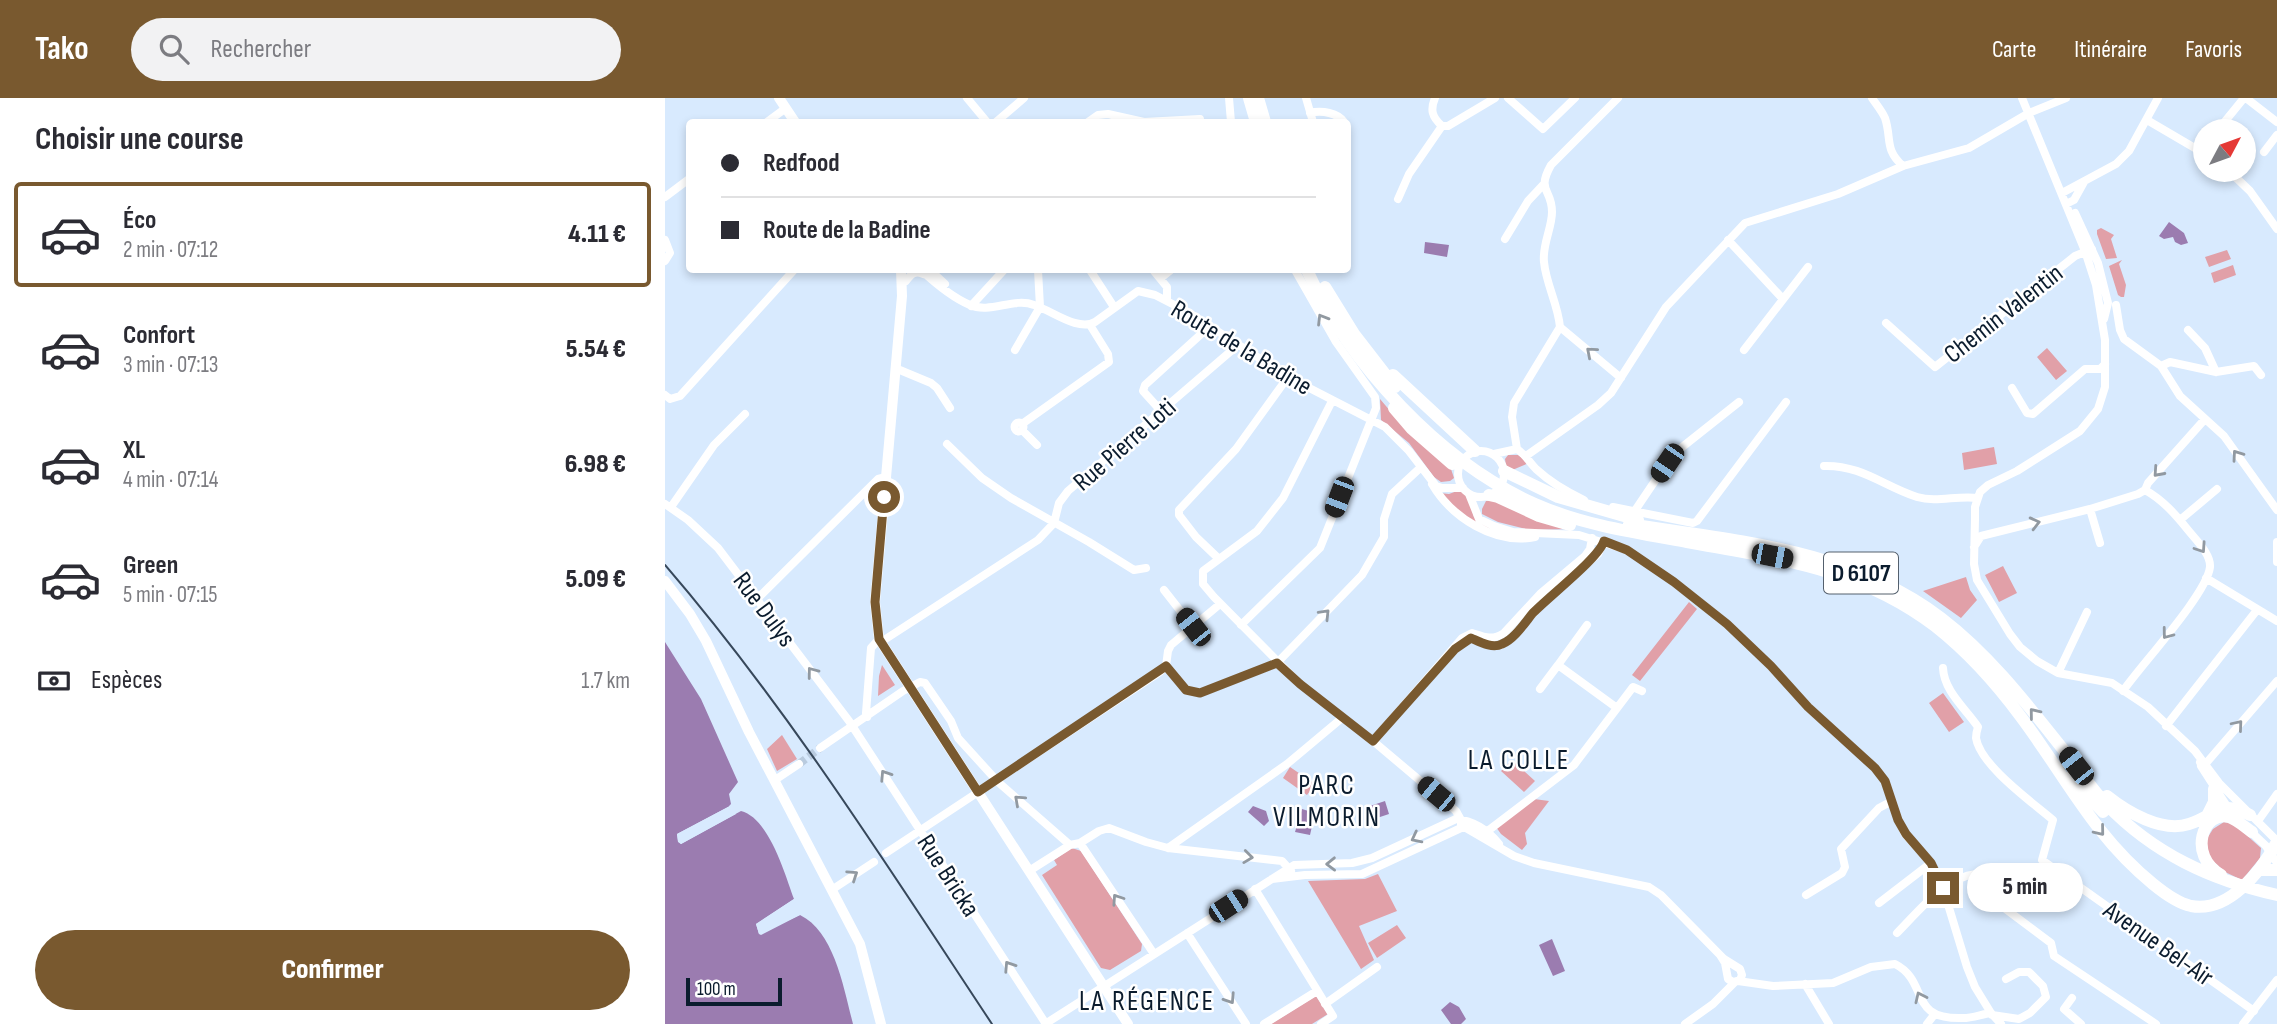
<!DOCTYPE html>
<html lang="fr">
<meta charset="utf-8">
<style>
:root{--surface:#fff;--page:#f2f2f3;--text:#2b2b33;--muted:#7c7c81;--line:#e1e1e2;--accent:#79592f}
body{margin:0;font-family:"Sofia Sans Condensed",sans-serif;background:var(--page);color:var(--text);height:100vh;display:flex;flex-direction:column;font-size:26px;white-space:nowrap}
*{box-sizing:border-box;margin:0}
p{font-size:23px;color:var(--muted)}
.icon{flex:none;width:38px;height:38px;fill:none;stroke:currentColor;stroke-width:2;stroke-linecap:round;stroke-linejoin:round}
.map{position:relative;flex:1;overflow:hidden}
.side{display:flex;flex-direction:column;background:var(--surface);width:665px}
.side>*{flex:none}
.hud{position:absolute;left:21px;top:21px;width:665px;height:154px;border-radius:7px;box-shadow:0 4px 10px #0003;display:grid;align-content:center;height:154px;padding:0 35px;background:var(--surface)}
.needle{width:46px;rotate:49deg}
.controls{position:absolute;left:1528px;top:21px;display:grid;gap:14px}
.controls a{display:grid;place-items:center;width:63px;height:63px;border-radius:50%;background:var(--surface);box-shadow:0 4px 10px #0003;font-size:35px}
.scale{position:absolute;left:21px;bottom:18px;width:96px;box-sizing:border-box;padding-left:7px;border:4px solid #0b1c2e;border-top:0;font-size:19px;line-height:24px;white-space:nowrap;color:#0b1c2e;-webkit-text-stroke:5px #fff;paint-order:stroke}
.end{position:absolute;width:32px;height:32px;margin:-16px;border:9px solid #79592f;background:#fff;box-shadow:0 0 0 4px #fff}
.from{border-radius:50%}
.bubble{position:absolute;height:49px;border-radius:24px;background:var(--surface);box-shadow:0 4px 10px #0003;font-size:23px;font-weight:800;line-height:49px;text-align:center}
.car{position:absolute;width:21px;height:42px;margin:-21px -10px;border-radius:9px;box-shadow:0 0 5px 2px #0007;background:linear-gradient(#222 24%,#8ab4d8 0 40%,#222 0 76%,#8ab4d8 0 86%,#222 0)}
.hud b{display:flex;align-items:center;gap:24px;height:66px;font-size:26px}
.hud b+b{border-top:2px solid var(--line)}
.hud i{width:18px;height:18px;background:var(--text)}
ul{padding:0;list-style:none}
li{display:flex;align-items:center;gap:21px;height:105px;margin:0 14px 10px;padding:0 21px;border:4px solid transparent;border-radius:7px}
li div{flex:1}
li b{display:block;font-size:26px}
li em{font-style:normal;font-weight:800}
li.active{border-color:var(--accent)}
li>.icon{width:63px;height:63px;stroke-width:1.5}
h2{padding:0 35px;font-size:32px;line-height:84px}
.pay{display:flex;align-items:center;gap:18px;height:77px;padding:0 35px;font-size:26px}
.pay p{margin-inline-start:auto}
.button{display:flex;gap:14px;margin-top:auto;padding:14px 35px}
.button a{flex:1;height:80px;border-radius:42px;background:var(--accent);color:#fff;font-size:28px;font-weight:800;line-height:80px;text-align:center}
header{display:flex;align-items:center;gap:42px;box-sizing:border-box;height:98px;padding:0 35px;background:var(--accent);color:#fff}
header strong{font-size:33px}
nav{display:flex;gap:38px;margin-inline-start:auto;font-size:24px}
.search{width:490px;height:63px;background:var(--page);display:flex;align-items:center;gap:18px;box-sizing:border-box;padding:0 24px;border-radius:38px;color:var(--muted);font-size:26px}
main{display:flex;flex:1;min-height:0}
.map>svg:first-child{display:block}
.green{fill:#e1a0a8}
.water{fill:#9b7cb0}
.pier{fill:#d8eafe}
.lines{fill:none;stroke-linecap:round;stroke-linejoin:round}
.minor-tunnel{stroke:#b9cbdf;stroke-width:8;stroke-dasharray:8 4;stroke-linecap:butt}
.minor{stroke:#fff;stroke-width:8}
.major{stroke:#fff;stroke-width:10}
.highway{stroke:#fff;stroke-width:12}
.rail{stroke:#37485b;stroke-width:2}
.oneway{stroke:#9199a1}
.route{stroke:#79592f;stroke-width:9}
.labels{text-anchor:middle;stroke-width:5;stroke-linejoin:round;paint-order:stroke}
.shield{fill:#fff;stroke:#54606d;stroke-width:2}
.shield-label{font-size:24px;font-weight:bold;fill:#0b1c2e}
.street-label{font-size:26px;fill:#0b1c2e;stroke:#fff}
.neighbourhood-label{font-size:28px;letter-spacing:2px;fill:#0b1c2e;stroke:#fff}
</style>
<header>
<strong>Tako</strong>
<div class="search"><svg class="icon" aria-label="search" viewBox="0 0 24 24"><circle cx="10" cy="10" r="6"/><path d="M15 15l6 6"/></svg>Rechercher</div>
<nav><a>Carte</a><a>Itinéraire</a><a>Favoris</a></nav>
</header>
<main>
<section class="side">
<h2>Choisir une course</h2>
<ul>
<li class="active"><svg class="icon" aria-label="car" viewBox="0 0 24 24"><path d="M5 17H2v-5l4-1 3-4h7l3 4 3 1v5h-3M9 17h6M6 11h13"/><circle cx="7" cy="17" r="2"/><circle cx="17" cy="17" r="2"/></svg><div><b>Éco</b><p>2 min · 07:12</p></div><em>4.11 €</em></li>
<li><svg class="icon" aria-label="car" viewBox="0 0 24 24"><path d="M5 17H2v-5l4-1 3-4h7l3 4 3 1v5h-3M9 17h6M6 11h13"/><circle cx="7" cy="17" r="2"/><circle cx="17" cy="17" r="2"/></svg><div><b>Confort</b><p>3 min · 07:13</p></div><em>5.54 €</em></li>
<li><svg class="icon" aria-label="car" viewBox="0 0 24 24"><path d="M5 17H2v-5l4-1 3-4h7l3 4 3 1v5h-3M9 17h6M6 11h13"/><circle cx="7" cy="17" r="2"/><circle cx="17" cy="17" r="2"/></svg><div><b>XL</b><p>4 min · 07:14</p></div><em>6.98 €</em></li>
<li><svg class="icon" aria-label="car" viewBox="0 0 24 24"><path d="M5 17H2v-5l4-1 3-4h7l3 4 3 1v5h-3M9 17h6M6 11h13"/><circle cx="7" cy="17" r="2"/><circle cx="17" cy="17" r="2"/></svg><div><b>Green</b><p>5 min · 07:15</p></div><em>5.09 €</em></li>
</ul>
<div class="pay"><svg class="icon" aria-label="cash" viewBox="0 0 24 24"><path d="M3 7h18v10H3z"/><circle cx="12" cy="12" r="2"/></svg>Espèces<p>1.7 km</p></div>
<div class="button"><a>Confirmer</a></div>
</section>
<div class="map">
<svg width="1612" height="926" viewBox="0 0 1612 926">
<rect width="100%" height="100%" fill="#d8eafe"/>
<path class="green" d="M 1436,130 L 1449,137 L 1446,141 L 1452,160 L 1441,161 L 1432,136 L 1432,132 Z
M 1562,152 L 1566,161 L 1544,169 L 1540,159 Z
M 1457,162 L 1454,166 L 1461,187 L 1459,199 L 1456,199 L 1453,197 L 1444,168 Z
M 1568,167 L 1571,177 L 1549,185 L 1546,175 Z
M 1382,250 L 1402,273 L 1391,282 L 1372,259 Z
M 715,301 L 732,321 L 786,371 L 789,380 L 785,383 L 776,384 L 769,379 L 744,345 L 716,322 Z
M 1329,349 L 1332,366 L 1299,372 L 1297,355 Z
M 843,357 L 853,357 L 864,365 L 845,373 L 841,368 L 840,361 Z
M 792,393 L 797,393 L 803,398 L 809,419 L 828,433 L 802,421 L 775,395 L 784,396 Z
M 829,402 L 904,431 L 865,432 L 833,424 L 817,416 L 817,411 L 821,403 Z
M 1338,468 L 1352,495 L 1334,504 L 1320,477 Z
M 1301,479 L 1305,492 L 1312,502 L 1296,520 L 1258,493 Z
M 1024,504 L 1032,511 L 975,583 L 967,577 Z
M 217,567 L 230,587 L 213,598 L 214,578 Z
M 1278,595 L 1299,624 L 1284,634 L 1264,605 Z
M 117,637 L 132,661 L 112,673 L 102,651 Z
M 847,662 L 870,683 L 859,694 L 836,673 Z
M 625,669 L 650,686 L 642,697 L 618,680 Z
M 869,701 L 884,703 L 860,735 L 862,746 L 857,752 L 836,736 L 831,729 Z
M 1559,724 L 1569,726 L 1596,750 L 1595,760 L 1577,782 L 1560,774 L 1544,759 L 1541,742 L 1548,731 Z
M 407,750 L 416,753 L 477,846 L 476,853 L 445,872 L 436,870 L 377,777 L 392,767 L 389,762 Z
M 713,776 L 732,813 L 694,828 L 709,862 L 696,871 L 643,783 L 700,781 Z
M 732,827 L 741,840 L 712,860 L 703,845 Z
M 651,898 L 663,916 L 647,926 L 606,926 Z"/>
<path class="water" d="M 1504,124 L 1519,135 L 1523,145 L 1516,147 L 1510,144 L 1508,139 L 1499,141 L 1494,138 Z
M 760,144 L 784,147 L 782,159 L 759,155 Z
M 0,544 L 36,601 L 73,684 L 64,696 L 66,706 L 63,709 L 12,736 L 13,743 L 16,746 L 76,713 C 104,720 120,776 129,801 L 91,826 L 94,836 L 135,817 C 170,834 179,892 188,926 L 0,926 Z
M 720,703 L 724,716 L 703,723 L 699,710 Z
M 588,708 L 601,713 L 604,723 L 599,728 L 583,714 Z
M 637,711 L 650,715 L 645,737 L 630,734 Z
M 887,841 L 900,873 L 888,878 L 874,847 Z
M 785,904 L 794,909 L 801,921 L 796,926 L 786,926 L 776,912 Z"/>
<path class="pier" d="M 63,709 L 66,712 L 14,739 L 15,741 L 68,714 L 71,716 L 16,746 L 13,744 L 12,736 Z
M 129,801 L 132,803 L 127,808 L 94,828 L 96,833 L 127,816 L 136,813 L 135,817 L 96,837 L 94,836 L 91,826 Z"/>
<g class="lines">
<path class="minor-tunnel" d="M 134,666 L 155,650"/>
<path class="minor" d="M 302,0 L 322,24
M 564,0 L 566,24
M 641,0 L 648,24
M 770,0 C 765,12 767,19 777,28 L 783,28 L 830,0
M 843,0 L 878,31 L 910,0
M 1207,0 C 1211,6 1217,13 1220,20 C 1227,41 1219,51 1238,68
M 1357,0 L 1420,153 L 1431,187 L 1440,242 L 1440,289 L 1433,311 L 1415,333 L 1352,373 L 1323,387 L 1315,394 L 1310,409 L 1310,421 L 1309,466 L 1312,482 L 1345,536 L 1355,549 L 1372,563 L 1393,575 L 1447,585 L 1483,609 L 1530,653 L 1554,685 L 1612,743
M 1581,0 L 1612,24
M 645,15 C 657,12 673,15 679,24
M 1482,22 L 1540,56
M 102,24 L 121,10
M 331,24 L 359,0
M 423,24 L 433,17 L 443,16 L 479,24 L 535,21
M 1557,27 L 1579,0
M 1599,54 L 1612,37
M 1563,72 L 1585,93 L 1612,131
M 1397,95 L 1451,66 L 1464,53 L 1493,0
M 0,99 L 24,81
M 733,101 L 744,76 L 777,28
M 1401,106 L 1409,102 L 1419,84
M 1410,115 L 1433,165 L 1443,205 L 1439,221
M 840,141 L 863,103 L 878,87
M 0,142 L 5,155 L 0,163
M 1063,142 L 1118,201
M 256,172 C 270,185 286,199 305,207 C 325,216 349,199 369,207 C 386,212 413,234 430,224 L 473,193 L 490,197 L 523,214 L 623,279 L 720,329 L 744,353 L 771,388 L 777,390 L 798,390
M 265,172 L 280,186
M 425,172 L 449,209
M 488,172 L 502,189 L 502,202
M 496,180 L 506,172
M 241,183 C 246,176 250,172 258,176
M 1451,207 L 1455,232 L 1459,241 L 1496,268 L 1515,298 L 1559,338 L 1612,412
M 306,208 L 339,172
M 1221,225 L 1270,269 L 1410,158 L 1427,151
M 895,229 L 956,280
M 1523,232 L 1540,250 L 1551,274
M 350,252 L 375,209 L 373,172
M 1079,252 L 1143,169
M 1496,268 L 1505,264 L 1551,274 L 1589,268 L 1596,277
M 230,270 L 266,285 L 272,290 L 285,310
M 1347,290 L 1362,315 L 1368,316 L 1420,271 L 1435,271 L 1440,266
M 0,297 L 5,301 L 15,298 L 129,172
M 667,303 L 618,400 L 592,433 L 538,473 L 538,486 L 549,499 L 635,586 L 708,643 L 791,713 L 796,722 L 796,730
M 497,314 L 478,293 L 480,287 L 545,228
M349.5 329a4.5 4.5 0 1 1 9 0a4.5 4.5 0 1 1-9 0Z
M 357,326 L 444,264 L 443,256 L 425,227
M 357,332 L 372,347
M 282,346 L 317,380 L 346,400 L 424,444 L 469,472 L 481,470
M 852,351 L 847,319 L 849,305 L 895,229 C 893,206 881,186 879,164 C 877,147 887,130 887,114 C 887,90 871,94 886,67 L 953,0
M793 376a23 23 0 1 1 46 0a23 23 0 1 1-46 0Z
M 829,356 L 852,351 C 861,357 864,364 871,371 C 885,384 902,394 919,402
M 861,358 L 933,307 L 946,295 L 1001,209 L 1080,125 L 1173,96 L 1238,68 L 1304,50 L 1364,15 L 1401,0
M 1159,368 C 1197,367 1218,388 1252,399 C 1272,405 1292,397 1313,400
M 767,386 C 787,420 830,447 870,439
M 804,396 L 814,421 L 829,428 L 848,434 L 914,437 L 962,452 L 1009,484 L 1062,526 L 1106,568 L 1143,609 L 1210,670 L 1220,683 L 1233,722 L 1240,736 L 1266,765 L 1278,790 L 1302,869 L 1310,889 L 1326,915 L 1336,926
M 0,406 L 23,422 L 53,450 L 184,623 L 381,926
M 6,409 L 49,347 L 80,316
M 948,409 L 1028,425 L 1032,423 L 1121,304
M 1425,411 L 1435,445
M 969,414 L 1002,365 L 1016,350 L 1074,304
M 1515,422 L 1552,391
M 1612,444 L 1612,464
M 1309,449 L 1316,438 L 1425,411 L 1473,396 L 1480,392 L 1483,385 L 1540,321
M 553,460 L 531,439 L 514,417 L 514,412 L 571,351 L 623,279
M 1541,480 L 1612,523
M 499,492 L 528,529
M 92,501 L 213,381 L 221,379
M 576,527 L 655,450 L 711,310 L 710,299 L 671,244 L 630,172
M 922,527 L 893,567 L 952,610
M 216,544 L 373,442 L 389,425 L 394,405 L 403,393 L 573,247
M 798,544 L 806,540 L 828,548 L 836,547 L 846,540 L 881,501 L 933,456 L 939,443
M 501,568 L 521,592 L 535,595 L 612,565 L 697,477 L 719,439 L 719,421 L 727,396 L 755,370
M 1278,570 C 1279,593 1300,610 1313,629 C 1312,632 1311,636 1311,640 C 1315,667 1367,704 1388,722 L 1377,762 L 1589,913
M 1393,575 L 1422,514
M 875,591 L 893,567
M 1458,593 C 1476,567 1542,496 1545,469 C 1546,456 1531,442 1523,432 C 1511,417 1498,402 1480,392
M 202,619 L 201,615 L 206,550 L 214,541
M 1501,628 L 1592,512
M 708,643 L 797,540 L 807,535 C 819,539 827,543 839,535 L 876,495 L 920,458 L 925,451 L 927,440
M 155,650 L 238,593 L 255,584 L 260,585 L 286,623 L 293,640 L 333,684 L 405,747
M 1535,664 L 1540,666 L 1543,663 L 1612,583
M 1536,668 L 1565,713
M 110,682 L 134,666
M 1593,723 L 1612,696
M 1584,732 L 1601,748 L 1612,765
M 820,735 L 909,667 L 968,589 L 977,593
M 415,745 L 489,856
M 503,750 L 622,666 L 677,620
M 221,755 L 495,574 L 501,568 L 503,553 L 506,547 L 555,506
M 364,773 L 405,747 L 415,745 L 434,733 L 444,730 L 481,744 L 503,750 L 617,763 L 626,773
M 607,781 L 640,777 L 697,776 L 796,730 L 801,730 L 849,758 L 869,765 L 984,789 L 996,797 L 1059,861 L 1075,871 L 1077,877 L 1075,882 L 1068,884 L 1063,881 L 1060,865 L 1055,857
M 168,791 L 209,764
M 590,791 L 668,918 L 656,926
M 1141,797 L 1177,775 L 1180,769 L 1176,751 L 1214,710 L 1227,703
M 1214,805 L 1266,765
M 522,835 L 581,926
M 1232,835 C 1253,814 1280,779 1311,776 L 1338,809 L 1386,845 L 1389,858 L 1491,926
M 1073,883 L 1108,888 L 1168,885 L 1206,869 L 1230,866 C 1265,884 1242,922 1298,920 C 1308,920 1317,916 1326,915
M 1140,886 L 1164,926
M 1407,900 L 1399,911 L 1416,926
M 660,906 L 712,869
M 1327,917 L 1354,921 L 1365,915 L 1381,899 L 1378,888 L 1364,874 L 1354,874 L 1341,881
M 380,926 L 629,767 L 687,765 L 707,760 L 791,721 C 809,723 823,732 834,746
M 599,926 L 652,893
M 1020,926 L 1048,906 L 1070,884
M 1262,926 L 1269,917
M 1578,926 L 1612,882"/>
<path class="major" d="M 114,0 L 130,24
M 236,172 L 237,198 L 210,504 L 214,541 L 463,926
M 0,483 L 25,516 L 41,543 L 84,634 L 195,846 L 216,926"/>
<path class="highway" d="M 584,0 L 591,24
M 593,0 L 600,24
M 642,172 C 684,266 775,364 870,406 C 917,427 972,435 1022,444 C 1113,461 1194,470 1270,528 C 1303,554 1331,585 1356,619 C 1401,679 1428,737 1488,786 C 1499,795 1512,805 1526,808 C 1564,815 1596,773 1612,744
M 660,189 L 689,236 L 730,289
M 728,277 L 810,353
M 729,310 L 747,331 L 787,366
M 839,373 L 893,399 L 973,422
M 824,397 L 833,399 L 874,418 L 905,427
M 964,426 C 1072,443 1185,451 1276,520 C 1327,559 1365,610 1405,660 C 1417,676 1428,692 1441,706 C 1489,756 1546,782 1612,797
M 1405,679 L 1438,714
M 1442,698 C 1462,714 1497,735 1524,726 C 1551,718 1554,700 1585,717
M 1543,716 L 1549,704 L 1549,691
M 1595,772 L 1612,772
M 1556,777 C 1522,757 1538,712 1564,719 C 1572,722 1580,729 1587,734"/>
<path class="rail" d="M 0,467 C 123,610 223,769 327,926"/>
</g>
<defs><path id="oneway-chevron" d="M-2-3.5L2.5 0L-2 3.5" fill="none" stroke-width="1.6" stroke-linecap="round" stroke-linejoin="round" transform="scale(1.75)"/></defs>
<g class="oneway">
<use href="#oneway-chevron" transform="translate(657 221) rotate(-121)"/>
<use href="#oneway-chevron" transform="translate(926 254) rotate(-139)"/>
<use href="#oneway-chevron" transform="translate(1572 357) rotate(-125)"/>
<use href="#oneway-chevron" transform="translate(1493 374) rotate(132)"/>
<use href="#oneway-chevron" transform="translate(1370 425) rotate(-14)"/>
<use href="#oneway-chevron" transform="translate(1536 450) rotate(56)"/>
<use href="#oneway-chevron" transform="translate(660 516) rotate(-46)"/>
<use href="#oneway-chevron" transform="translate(1502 536) rotate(127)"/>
<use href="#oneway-chevron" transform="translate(147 574) rotate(-127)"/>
<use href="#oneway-chevron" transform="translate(1369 615) rotate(-129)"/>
<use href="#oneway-chevron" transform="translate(1573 627) rotate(-50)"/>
<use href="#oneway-chevron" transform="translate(220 677) rotate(-123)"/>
<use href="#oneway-chevron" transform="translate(354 702) rotate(-138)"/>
<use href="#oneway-chevron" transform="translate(1435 733) rotate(51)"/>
<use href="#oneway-chevron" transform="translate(751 740) rotate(153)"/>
<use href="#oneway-chevron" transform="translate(583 759) rotate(7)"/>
<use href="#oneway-chevron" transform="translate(666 766) rotate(179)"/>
<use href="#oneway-chevron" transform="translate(188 777) rotate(-34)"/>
<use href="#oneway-chevron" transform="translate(452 801) rotate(-124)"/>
<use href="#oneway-chevron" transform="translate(344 868) rotate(-123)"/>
<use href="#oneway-chevron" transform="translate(1255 899) rotate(-115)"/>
<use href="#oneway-chevron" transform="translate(565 901) rotate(57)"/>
</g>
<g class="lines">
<path class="route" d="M 219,399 L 210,504 L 214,541 L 313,694 L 501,568 L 521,592 L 535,595 L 612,565 L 635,586 L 708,643 L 790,551 L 806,540 C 815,544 827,551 837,546 C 849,541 859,526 867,516 C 883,499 934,460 939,443 L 962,452 L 1009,484 L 1062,526 L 1106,568 L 1143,609 L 1210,670 L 1220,683 L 1233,722 L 1241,736 L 1266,765 L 1278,790"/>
</g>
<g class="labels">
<rect class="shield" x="1159" y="454.5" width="74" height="41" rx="5"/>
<g class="shield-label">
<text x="1196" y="483">D 6107</text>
</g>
<g class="street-label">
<text transform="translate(1338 215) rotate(-38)" y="9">Chemin Valentin</text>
<text transform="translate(577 249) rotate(31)" y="9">Route de la Badine</text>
<text transform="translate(459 346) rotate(-41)" y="9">Rue Pierre Loti</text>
<text transform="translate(100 511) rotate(53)" y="9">Rue Dulys</text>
<text transform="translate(284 777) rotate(57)" y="9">Rue Bricka</text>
<text transform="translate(1494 845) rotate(35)" y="9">Avenue Bel-Air</text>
</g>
<g class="neighbourhood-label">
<text x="854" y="671">LA COLLE</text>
<text x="662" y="696">PARC<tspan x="662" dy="32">VILMORIN</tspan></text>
<text x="482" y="912">LA RÉGENCE</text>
</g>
</g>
</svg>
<div class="controls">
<a><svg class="needle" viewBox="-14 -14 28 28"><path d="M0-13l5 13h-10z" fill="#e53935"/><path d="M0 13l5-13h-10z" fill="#7c7c81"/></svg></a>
</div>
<div class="scale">100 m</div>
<i class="end from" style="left:219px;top:399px"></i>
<i class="end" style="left:1278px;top:790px"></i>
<div class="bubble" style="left:1302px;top:765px;width:116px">5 min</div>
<i class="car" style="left:1002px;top:365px;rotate:214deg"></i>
<i class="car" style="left:674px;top:399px;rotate:201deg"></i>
<i class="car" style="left:1107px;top:458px;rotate:101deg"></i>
<i class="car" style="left:528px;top:529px;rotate:322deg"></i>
<i class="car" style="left:1411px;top:668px;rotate:322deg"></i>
<i class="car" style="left:771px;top:696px;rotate:310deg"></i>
<i class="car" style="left:563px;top:808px;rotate:57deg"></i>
<div class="hud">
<b><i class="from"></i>Redfood</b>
<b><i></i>Route de la Badine</b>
</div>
</div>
</main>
